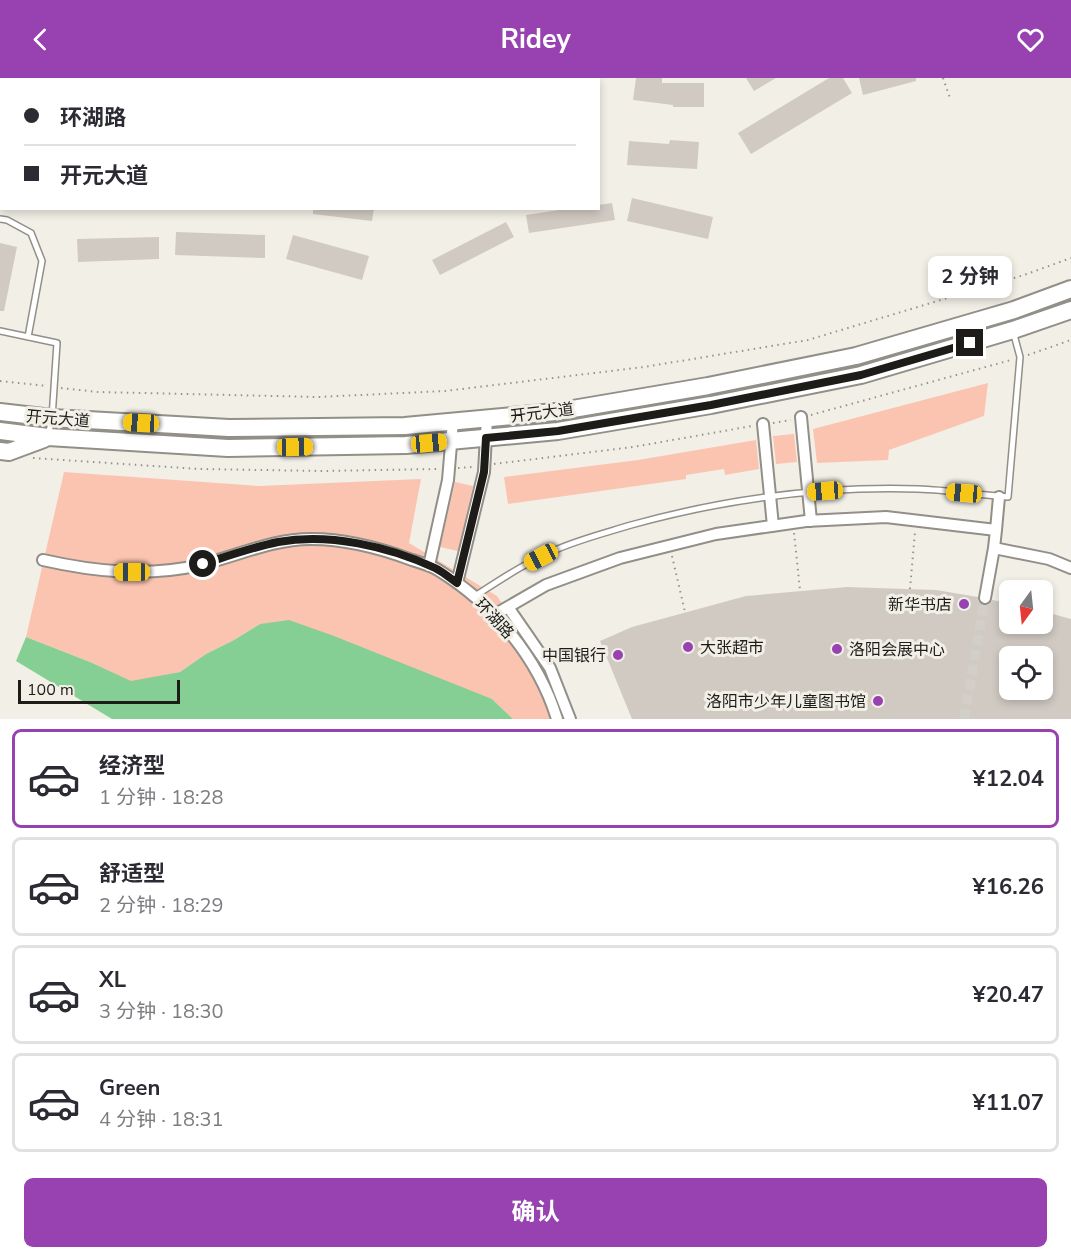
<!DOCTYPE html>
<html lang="zh">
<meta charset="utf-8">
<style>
:root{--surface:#fff;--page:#f2f2f3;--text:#2b2b33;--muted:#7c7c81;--line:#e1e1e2;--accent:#9742b0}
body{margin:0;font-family:"Nunito Sans","Noto Sans SC",sans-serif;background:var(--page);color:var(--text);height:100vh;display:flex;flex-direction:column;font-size:22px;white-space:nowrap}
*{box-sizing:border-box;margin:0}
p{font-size:20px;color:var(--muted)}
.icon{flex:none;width:33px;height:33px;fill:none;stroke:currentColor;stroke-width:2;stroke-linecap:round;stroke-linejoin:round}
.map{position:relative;height:641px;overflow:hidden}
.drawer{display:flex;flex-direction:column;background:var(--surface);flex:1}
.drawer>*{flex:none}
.top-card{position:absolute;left:0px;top:0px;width:600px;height:132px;box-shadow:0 3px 9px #0003;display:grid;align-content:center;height:132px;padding:0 24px;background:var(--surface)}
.needle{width:39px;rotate:195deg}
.controls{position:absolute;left:999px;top:502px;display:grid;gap:12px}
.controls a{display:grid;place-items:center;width:54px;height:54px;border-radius:9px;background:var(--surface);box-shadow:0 3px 9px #0003;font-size:30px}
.scale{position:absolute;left:18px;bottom:15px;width:162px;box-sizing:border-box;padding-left:6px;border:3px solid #1d1c19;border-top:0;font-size:16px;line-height:21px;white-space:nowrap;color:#1d1c19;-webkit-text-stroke:4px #f2efe7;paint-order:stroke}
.end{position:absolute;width:27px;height:27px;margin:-14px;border:8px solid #1d1c19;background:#fff;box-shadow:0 0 0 3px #fff}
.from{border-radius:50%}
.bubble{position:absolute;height:42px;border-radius:9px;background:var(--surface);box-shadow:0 3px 9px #0003;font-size:20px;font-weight:700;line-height:42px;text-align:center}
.car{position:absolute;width:18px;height:36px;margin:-18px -9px;border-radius:8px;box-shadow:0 0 4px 2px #0007;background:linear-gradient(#f5c518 24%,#345 0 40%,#f5c518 0 76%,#345 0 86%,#f5c518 0)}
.top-card b{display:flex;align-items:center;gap:21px;height:57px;font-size:22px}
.top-card b+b{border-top:2px solid var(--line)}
.top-card i{width:15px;height:15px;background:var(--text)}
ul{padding:10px 0 0;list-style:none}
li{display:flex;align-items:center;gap:18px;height:99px;margin:0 12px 9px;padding:0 12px;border:3px solid var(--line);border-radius:9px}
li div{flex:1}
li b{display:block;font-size:22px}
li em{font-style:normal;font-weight:700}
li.active{border-color:var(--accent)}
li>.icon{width:54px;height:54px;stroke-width:1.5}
.button{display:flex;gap:12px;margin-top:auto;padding:12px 24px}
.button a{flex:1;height:69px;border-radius:9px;background:var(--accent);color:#fff;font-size:24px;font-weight:700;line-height:69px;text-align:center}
header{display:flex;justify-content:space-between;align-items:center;height:78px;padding:0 24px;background:var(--accent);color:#fff;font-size:27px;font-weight:700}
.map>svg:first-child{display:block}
.green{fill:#fbc4b1}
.water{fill:#86cf94}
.building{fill:#d1cac3;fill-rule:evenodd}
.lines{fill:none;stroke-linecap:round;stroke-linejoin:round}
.street-tunnel{stroke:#d2cfc8;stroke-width:10;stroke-dasharray:10 5;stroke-linecap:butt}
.lane-casing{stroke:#918f87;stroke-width:8}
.street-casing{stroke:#918f87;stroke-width:14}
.primary-casing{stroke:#918f87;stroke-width:20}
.path{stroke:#95938d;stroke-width:2;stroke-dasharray:1.5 4.5;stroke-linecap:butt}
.lane{stroke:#fff;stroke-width:5}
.street{stroke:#fff;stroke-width:10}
.primary{stroke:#fff;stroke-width:16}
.route{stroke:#1d1c19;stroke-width:8}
.poi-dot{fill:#9742b0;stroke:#f2efe7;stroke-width:2}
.labels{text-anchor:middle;stroke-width:6;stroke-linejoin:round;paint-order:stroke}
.street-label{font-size:16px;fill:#1d1c19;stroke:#f2efe7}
.poi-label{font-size:16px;fill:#1d1c19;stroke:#f2efe7;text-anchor:end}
</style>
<header><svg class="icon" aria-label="back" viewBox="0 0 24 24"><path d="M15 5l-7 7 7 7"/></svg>Ridey<svg class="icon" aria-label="heart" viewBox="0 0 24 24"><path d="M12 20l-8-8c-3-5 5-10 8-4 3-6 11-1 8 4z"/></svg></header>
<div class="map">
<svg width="1071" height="641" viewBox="0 0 1071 641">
<rect width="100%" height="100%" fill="#f2efe7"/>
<path class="green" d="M 988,305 L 984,338 L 889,372 L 888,382 L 817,385 L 813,351 Z
M 794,356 L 797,384 L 776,386 L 773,358 Z
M 756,362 L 759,391 L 725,397 L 724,391 L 686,397 L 686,401 L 508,426 L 504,399 L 638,382 Z
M 64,394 L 259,408 L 421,401 L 409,465 L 497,518 L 547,592 L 566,641 L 513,641 L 492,621 L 260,546 L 234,562 L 206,576 L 180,594 L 131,604 L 90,584 L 26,559 Z
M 455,404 L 473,408 L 458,473 L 440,469 Z"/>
<path class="water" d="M 289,542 L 334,558 L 492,621 L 513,641 L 112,641 L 16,583 L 26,559 L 90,584 L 131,603 L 180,594 L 206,576 L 234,562 L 260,546 Z"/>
<path class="building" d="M 636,0 L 662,0 L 662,5 L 704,5 L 704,29 L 673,29 L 673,27 L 633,22 Z
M 746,0 L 776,0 L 754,13 Z
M 829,0 L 843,0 L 852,15 L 751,76 L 738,55 Z
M 859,0 L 916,0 L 916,3 L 863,17 Z
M 670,62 L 699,64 L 697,91 L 627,87 L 629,63 L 669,66 Z
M 632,120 L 713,139 L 708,161 L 627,143 Z
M 612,125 L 615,142 L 529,155 L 526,137 L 572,130 L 598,130 L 598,127 Z
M 313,130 L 374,130 L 372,143 L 313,136 Z
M 506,144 L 514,159 L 440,197 L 432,182 Z
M 176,154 L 265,157 L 265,180 L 175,177 Z
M 293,157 L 369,178 L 362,202 L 286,181 Z
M 159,159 L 159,181 L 78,184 L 77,161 Z
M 0,165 L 17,169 L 4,233 L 0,233 Z
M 847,509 L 936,512 L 978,519 L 978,523 L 983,527 L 988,527 L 992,522 L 1010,525 L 1010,546 L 1042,546 L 1042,533 L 1071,541 L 1071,641 L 632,641 L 600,563 L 632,549 L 746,518 ZM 1010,579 L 1042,579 L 1042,612 L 1010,612 Z"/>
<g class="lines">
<path class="street-tunnel" d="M 964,641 L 985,520"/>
<g class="lane-casing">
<path id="lane" d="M 0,141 L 7,142 L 31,155 L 42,183 L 28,259
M 0,253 L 57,265 L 52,340 L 48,358
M 475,518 C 500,502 525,485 553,473 C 577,462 605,455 631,447 C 725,421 820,408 918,411 C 948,412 978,417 1008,419 L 1020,279 L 1013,253"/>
</g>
<g class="street-casing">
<path id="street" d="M 801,339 L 811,443
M 763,346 L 773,448
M 996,452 L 999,419
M 43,482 C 96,494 148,499 200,487 C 237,478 272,461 311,461 C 345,461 380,470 412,482 C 421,485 430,487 438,492 C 492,525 538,579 557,641
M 429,488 L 448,402 L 453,343
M 457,505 L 484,394 L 487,340
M 985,520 L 994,470
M 508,529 L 550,590 L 570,641
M 494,537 L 546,507 L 620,480 L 716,456 L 806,443 L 886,439 L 996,452 L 994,470 L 1049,481 L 1071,490"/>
</g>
<g class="primary-casing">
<path id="primary" d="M 0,334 L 52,340 L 229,350 L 405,348 L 555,334 L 708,308 L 856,278 L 1014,232 L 1071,211
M 0,353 L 48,359 L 228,370 L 406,367 L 558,353 L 711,327 L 861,297 L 1013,252 L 1071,232
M 0,373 L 9,374 L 44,361"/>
</g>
<path class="path" d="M 943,0 L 950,20
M 1028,277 L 1071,262
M 0,303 L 47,308
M 61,310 L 98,314 L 318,319 L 445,313 L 644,289 L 808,262 L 1024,197 L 1071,180
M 811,337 L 1011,282
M 773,345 L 791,342
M 33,380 L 199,391 L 323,393 L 438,391
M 494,386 L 633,369 L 752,348
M 458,390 L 473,389
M 794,455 L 800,512
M 672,478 L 685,534
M 910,511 L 915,454"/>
<use href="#lane" class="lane"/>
<use href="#street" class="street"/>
<use href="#primary" class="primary"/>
</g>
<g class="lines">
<path class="route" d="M 203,486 C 228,478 253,469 278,464 C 329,455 388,468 435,490 C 443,494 450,500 457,505 L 484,394 L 486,360 L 558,353 L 711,327 L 861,297 L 970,265"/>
</g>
<g class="poi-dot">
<circle cx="964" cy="526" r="6"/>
<circle cx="688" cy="569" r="6"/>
<circle cx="837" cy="571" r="6"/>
<circle cx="618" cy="577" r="6"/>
<circle cx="878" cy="623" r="6"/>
</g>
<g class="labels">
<g class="street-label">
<text transform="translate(542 334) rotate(-7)" y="6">开元大道</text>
<text transform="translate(58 340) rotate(5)" y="6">开元大道</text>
<text transform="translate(495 540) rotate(47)" y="6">环湖路</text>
</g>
<g class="poi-label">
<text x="952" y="532">新华书店</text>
<text x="700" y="575" text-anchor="start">大张超市</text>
<text x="849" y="577" text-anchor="start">洛阳会展中心</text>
<text x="606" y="583">中国银行</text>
<text x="866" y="629">洛阳市少年儿童图书馆</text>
</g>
</g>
</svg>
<div class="controls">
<a><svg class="needle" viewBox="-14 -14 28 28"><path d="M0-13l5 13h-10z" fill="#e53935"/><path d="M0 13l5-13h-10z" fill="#7c7c81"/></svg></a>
<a><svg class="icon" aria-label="locate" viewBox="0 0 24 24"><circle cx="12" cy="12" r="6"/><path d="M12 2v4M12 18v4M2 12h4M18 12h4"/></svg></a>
</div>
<div class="scale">100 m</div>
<i class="end from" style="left:203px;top:486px"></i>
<i class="end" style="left:970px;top:265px"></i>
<div class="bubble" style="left:928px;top:178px;width:84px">2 分钟</div>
<i class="car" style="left:141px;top:345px;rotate:273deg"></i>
<i class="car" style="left:429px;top:365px;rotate:85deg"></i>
<i class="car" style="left:295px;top:369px;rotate:89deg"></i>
<i class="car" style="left:825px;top:413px;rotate:266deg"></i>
<i class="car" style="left:964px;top:415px;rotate:275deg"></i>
<i class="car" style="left:541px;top:479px;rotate:242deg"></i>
<i class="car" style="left:132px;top:494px;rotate:270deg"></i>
<div class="top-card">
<b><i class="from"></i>环湖路</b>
<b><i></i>开元大道</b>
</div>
</div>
<section class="drawer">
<ul>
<li class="active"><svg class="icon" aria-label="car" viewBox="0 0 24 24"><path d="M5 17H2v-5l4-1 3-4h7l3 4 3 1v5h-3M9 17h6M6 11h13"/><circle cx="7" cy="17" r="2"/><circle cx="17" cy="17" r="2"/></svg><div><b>经济型</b><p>1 分钟 · 18:28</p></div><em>¥12.04</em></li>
<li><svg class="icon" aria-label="car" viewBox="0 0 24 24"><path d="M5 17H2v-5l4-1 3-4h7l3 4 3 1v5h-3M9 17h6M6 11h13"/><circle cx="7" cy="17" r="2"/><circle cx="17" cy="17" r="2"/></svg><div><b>舒适型</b><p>2 分钟 · 18:29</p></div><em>¥16.26</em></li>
<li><svg class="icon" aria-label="car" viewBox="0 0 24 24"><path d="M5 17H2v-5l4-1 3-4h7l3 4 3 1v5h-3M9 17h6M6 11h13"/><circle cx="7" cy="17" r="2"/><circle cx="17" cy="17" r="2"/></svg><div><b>XL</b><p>3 分钟 · 18:30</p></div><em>¥20.47</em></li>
<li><svg class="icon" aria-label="car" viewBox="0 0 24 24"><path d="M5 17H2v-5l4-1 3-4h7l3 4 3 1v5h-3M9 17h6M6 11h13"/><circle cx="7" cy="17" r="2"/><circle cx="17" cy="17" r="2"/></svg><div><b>Green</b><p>4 分钟 · 18:31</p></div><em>¥11.07</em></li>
</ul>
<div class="button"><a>确认</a></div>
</section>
